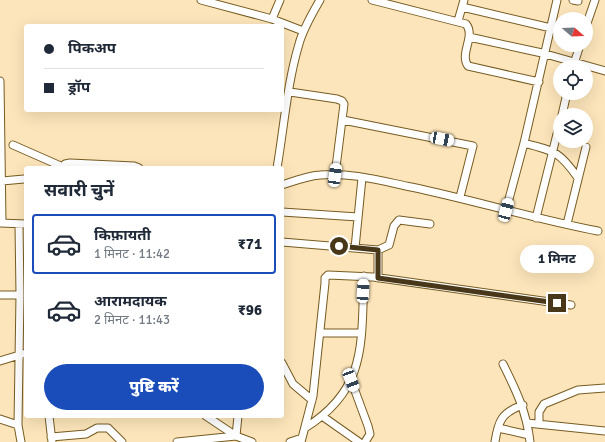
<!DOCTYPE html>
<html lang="hi">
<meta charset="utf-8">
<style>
:root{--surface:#fff;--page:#f6f6f7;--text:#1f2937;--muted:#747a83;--line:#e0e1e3;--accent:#1b4dba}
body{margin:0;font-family:Signika,"Noto Sans Devanagari",sans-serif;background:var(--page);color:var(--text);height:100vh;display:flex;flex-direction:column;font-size:15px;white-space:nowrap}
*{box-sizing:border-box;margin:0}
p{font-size:13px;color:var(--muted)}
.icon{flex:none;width:22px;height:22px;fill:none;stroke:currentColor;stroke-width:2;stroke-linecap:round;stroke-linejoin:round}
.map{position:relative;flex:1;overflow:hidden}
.drawer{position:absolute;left:24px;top:166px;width:260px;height:252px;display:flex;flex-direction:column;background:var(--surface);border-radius:4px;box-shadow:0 4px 16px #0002}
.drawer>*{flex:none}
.banner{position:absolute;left:24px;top:24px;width:260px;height:88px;border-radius:4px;box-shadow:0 4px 16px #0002;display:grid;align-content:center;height:88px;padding:0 20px;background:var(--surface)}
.needle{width:26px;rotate:109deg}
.controls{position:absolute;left:553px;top:12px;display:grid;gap:8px}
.controls a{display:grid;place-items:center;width:40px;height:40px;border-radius:50%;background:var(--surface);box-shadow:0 4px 16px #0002;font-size:20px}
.end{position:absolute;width:18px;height:18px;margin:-9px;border:5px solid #483819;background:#fff;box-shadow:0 0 0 2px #fff}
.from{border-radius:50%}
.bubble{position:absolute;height:28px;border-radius:14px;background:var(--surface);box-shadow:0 4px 16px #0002;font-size:13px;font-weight:800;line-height:28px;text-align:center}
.car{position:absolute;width:12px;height:24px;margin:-12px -6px;border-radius:5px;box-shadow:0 0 3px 1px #0007;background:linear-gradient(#fff 24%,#345 0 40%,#fff 0 76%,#345 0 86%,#fff 0)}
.banner b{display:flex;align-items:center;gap:14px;height:38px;font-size:15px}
.banner b+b{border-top:1px solid var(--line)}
.banner i{width:10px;height:10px;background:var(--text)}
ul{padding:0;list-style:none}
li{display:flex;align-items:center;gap:12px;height:60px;margin:0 8px 6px;padding:0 12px;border:2px solid transparent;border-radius:4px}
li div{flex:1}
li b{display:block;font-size:15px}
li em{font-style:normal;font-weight:800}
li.on{border-color:var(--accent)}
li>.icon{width:36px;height:36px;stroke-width:1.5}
h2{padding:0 20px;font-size:18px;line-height:48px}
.action{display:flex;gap:8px;margin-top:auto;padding:8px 20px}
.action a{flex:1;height:46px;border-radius:24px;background:var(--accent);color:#fff;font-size:16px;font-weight:800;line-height:46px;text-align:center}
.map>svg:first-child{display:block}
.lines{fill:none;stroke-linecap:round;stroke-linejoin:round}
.minor-casing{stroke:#775c22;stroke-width:9}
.minor{stroke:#fff;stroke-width:7}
.route{stroke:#483819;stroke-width:5}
</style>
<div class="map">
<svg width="605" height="442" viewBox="0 0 605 442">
<rect width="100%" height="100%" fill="#fce5ba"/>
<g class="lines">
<g class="minor-casing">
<path id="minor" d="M 201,0 L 272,19 L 303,31
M 372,0 L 466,24 C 476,36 459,54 468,66 L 539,82
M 573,0 L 578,1
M 462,7 L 551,28
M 272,19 L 280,0
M 458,21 L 464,0
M 586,26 L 595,0
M 469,37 L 542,53 L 605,71
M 573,67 L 580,45
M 0,81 L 2,223
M 290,92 L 337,99 L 342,101 L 344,104 L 335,175
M 562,115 L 567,93
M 343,120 L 473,146 L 460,197
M 524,143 C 555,151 560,152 578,178
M 13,145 L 63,167
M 62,168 L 65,164 L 70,163 L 134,166 L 139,168
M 277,168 C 284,127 287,84 299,44 C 303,29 312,14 320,0
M 2,181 L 24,179
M 282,185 C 294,181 307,176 320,175 C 350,172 382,181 411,187 C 473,200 535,219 598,231
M 506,210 L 524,143 L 557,0
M 282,212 L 358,217
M 536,218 L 560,122
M 0,223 L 26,224
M 19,224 L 20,295 L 18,425 L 21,442
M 567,224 L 586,147
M 282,242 L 378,250 L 389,245 L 394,226 L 399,220 L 430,224
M 355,248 L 362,178
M 378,278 L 378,250
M 0,295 L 20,295
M 320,333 L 361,333
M 0,361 L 26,353
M 282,363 L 293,384 L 312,400
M 503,364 C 516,390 527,413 530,442
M 351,380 L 368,426 L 370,434 L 365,442
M 49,416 L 52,442
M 206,416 L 236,436
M 238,416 L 236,436 L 252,442
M 322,416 L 359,442
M 0,419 L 18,425
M 527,423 L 605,431
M 539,424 L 539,412 L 544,404 L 578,390 L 605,388
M 305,428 C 368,389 361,342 364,276
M 498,428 L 529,435
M 51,437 L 86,434 L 97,428 L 108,428 L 122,442
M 177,442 L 236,436
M 290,442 L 302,438
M 301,442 L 313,396 L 325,283 L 325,278 L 328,275 L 373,277 L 571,305
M 495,442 C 498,421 502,412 523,405"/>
</g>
<use href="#minor" class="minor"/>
</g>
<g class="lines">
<path class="route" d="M 339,246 L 378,250 L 378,278 L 557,303"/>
</g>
</svg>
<div class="controls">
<a><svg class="needle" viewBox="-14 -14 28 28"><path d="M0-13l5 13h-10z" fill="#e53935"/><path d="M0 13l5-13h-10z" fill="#747a83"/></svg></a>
<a><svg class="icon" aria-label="locate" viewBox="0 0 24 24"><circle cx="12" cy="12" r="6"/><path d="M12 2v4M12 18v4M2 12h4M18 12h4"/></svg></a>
<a><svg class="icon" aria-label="layers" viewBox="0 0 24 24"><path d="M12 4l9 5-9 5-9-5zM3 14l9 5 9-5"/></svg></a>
</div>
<i class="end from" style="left:339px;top:246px"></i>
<i class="end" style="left:557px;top:303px"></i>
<div class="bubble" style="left:520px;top:245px;width:74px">1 मिनट</div>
<i class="car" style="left:442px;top:139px;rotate:101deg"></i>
<i class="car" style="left:335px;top:175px;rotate:8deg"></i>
<i class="car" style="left:506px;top:210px;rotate:15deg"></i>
<i class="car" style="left:363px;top:291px;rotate:3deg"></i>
<i class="car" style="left:351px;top:380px;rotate:159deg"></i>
<div class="banner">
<b><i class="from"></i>पिकअप</b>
<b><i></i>ड्रॉप</b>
</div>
<section class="drawer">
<h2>सवारी चुनें</h2>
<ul>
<li class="on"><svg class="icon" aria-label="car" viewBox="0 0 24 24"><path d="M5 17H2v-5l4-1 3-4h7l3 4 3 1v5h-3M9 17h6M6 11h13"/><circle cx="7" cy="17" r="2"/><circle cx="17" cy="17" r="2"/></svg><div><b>किफ़ायती</b><p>1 मिनट · 11:42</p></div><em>₹71</em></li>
<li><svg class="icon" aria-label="car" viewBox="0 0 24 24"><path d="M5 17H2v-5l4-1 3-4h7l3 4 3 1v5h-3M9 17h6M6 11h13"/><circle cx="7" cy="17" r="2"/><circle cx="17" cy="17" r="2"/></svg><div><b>आरामदायक</b><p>2 मिनट · 11:43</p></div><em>₹96</em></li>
</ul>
<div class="action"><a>पुष्टि करें</a></div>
</section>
</div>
